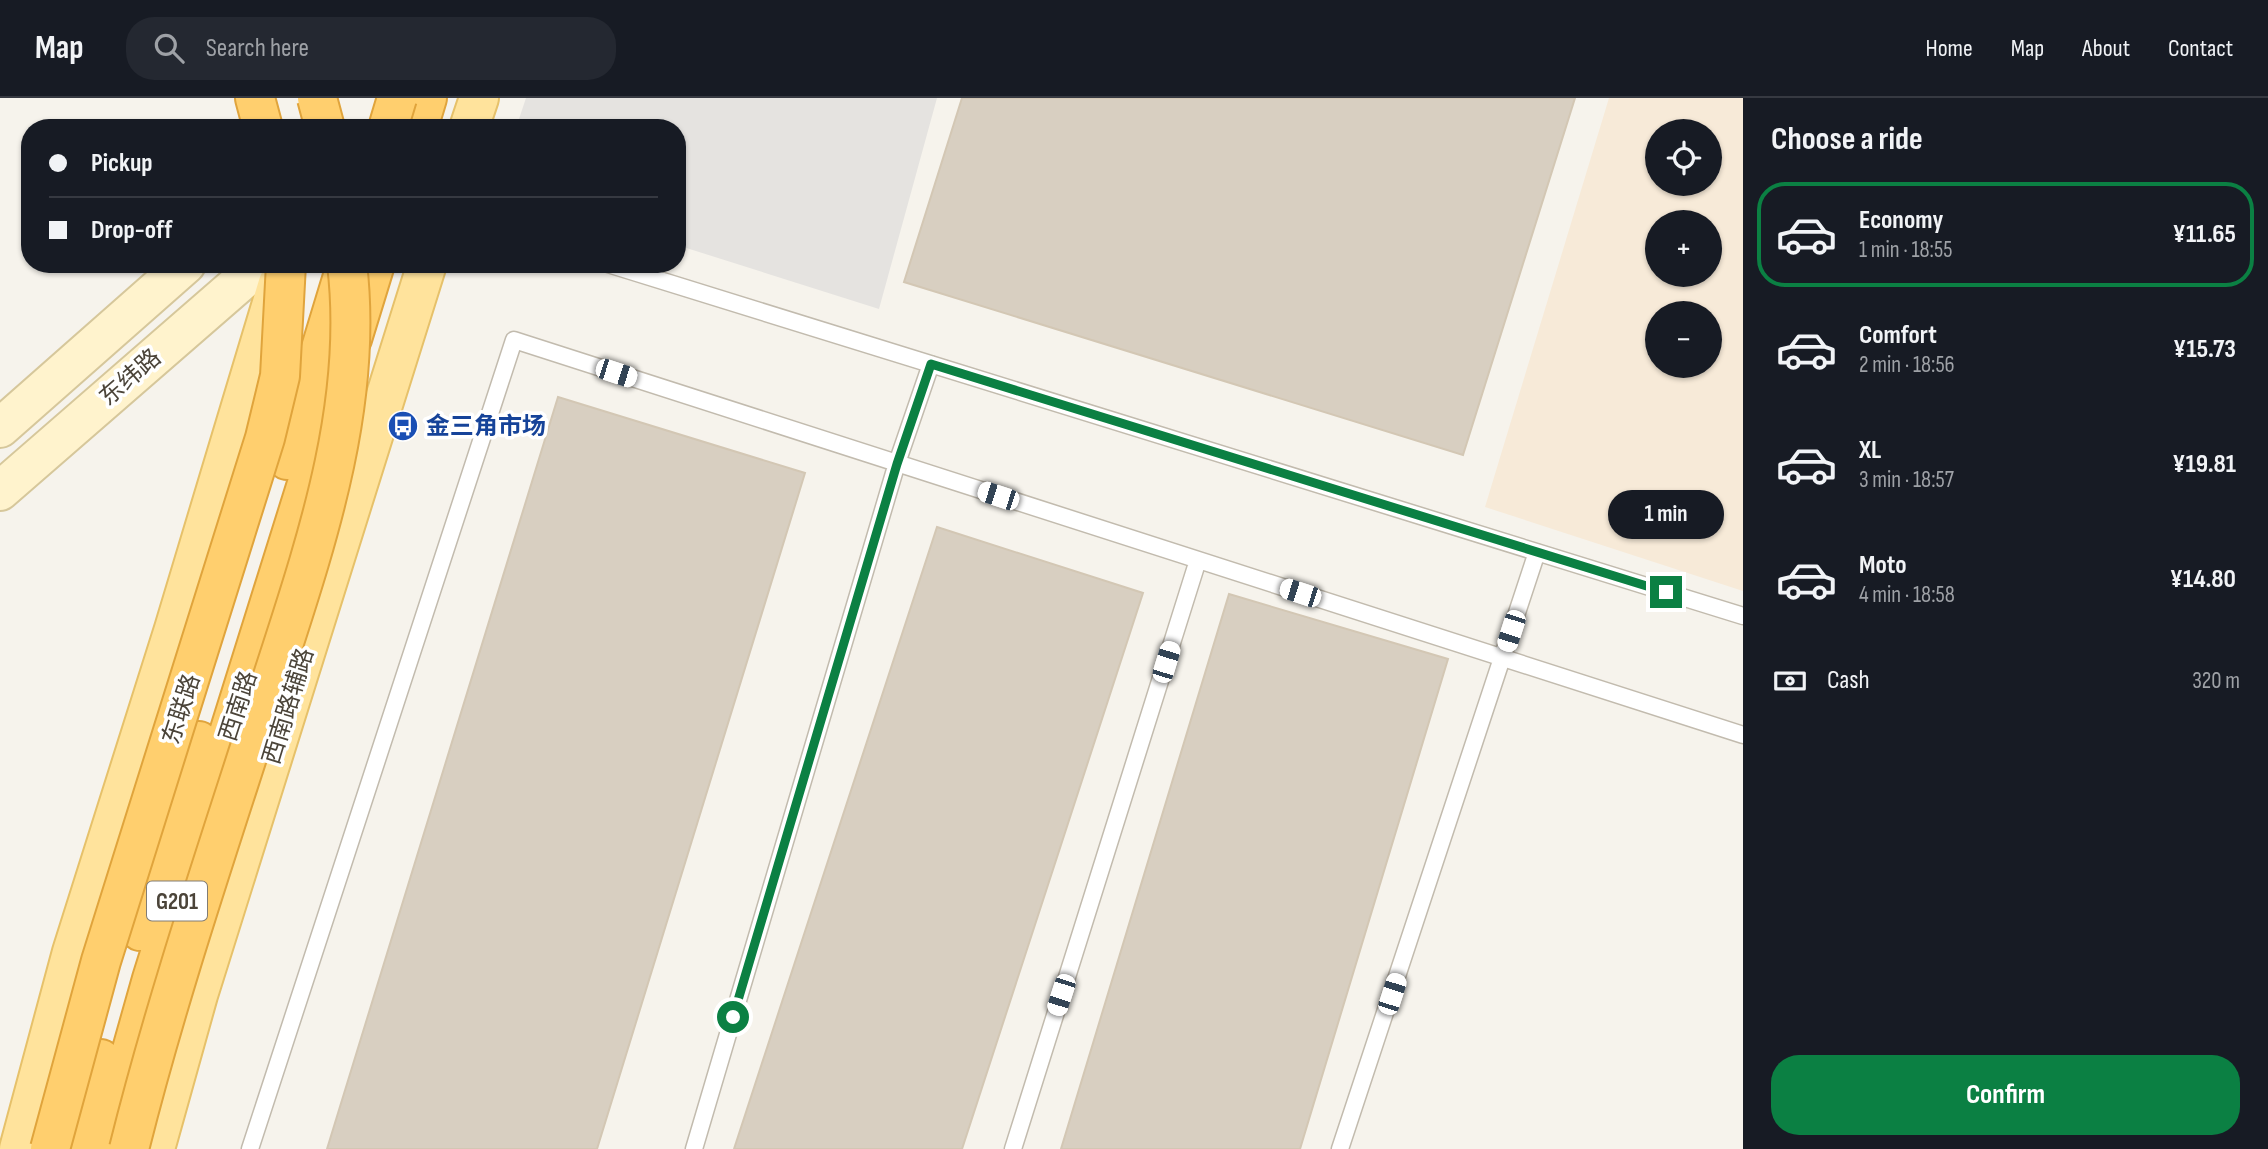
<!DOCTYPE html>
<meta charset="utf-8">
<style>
:root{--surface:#171b24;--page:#242831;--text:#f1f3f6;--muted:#9ea1a6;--line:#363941;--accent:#0b8043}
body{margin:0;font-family:"Sofia Sans Condensed","Noto Sans SC",sans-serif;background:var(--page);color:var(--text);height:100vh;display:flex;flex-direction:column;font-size:26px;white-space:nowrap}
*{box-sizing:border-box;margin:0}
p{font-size:23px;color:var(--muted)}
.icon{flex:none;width:38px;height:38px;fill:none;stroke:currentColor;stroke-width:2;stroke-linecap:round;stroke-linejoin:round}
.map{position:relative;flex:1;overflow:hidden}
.details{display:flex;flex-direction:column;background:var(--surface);width:525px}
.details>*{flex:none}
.banner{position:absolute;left:21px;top:21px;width:665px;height:154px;border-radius:28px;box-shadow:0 2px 5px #0004;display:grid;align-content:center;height:154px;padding:0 28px;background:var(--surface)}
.tools{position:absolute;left:1645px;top:21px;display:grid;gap:14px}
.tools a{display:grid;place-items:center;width:77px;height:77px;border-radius:50%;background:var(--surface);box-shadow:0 2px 5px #0004;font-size:35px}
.end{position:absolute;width:32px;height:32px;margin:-16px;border:9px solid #0b8043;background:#fff;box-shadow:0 0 0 4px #fff}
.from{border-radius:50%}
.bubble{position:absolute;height:49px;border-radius:24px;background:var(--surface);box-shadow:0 2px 5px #0004;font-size:23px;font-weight:700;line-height:49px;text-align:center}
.car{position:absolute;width:21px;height:42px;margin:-21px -10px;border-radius:9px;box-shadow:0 0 5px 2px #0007;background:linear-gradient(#fff 24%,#345 0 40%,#fff 0 76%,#345 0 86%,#fff 0)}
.banner b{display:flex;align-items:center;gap:24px;height:66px;font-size:26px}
.banner b+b{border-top:2px solid var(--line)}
.banner i{width:18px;height:18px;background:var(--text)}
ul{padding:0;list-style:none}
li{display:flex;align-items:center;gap:21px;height:105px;margin:0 14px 10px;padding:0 14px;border:4px solid transparent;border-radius:28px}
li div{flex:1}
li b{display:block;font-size:26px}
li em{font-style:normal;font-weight:700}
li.selected{border-color:var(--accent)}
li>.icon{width:63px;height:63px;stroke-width:1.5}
h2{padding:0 28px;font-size:32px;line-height:84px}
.pay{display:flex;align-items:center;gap:18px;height:77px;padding:0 28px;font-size:26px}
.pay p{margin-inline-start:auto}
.button{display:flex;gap:14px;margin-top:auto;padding:14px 28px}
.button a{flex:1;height:80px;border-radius:28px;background:var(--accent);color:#fff;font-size:28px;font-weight:700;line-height:80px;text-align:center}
header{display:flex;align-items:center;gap:42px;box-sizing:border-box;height:98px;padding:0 35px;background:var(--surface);border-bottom:2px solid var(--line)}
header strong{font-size:33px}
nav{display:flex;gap:38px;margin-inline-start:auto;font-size:24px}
.search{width:490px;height:63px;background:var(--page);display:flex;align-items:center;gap:18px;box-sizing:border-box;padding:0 24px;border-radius:28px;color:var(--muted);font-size:26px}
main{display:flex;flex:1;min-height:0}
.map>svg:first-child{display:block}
.commercial{fill:#f7ead8;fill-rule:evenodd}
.parking{fill:#e5e3e0}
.building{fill:#d8cfc1;stroke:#d3c7b4;stroke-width:2}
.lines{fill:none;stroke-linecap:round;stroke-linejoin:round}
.lane-casing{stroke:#c2bbae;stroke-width:19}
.secondary-casing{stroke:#d6c79b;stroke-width:42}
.primary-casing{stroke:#e6c16a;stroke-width:42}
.highway-casing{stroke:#e0a43c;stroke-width:42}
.lane{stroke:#fff;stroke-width:16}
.secondary{stroke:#fff3cd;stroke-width:38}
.primary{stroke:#ffe39c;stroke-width:38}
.highway{stroke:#ffcf6e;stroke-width:38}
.highway-bridge-casing{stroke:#e0a43c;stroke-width:42;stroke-linecap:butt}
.highway-bridge{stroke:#ffcf6e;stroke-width:38}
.route{stroke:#0b8043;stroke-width:9}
.labels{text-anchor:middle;stroke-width:7;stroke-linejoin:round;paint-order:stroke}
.shield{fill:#fff;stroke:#817c74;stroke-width:2}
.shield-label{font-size:23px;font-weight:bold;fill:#4b4439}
.street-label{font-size:24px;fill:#4b4439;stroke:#fff}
.transit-label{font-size:24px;font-weight:bold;fill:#164399;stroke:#fff;text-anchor:start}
</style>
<header>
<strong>Map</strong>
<div class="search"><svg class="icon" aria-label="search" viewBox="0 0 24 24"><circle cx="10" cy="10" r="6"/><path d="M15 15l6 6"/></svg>Search here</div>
<nav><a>Home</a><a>Map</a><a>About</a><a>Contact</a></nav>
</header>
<main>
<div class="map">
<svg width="1743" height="1051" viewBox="0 0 1743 1051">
<rect width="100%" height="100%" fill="#f6f3ec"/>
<path class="commercial" d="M 1609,0 L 1743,0 L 1743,493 L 1485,409 ZM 1657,33 L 1710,33 L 1710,86 L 1657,86 ZM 1657,124 L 1710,124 L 1710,177 L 1657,177 ZM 1657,215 L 1710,215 L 1710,268 L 1657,268 Z"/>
<path class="parking" d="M 526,0 L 937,0 L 879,211 L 677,147 L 677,30 L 516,30 Z"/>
<path class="building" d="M 962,0 L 1575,0 L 1463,357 L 904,184 Z
M 558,299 L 805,375 L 597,1051 L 327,1051 Z
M 937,429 L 1143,495 L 962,1051 L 734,1051 Z
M 1229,496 L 1448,561 L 1300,1051 L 1061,1051 Z"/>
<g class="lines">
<g class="lane-casing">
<path id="lane" d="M 608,166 L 1743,518
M 250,1051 L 514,242 L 1743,637
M 694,1051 L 897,365 L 931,266
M 1013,1051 L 1198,462
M 1340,1051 L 1537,454"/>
</g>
<g class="secondary-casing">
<path id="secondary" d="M 0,330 L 186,166
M 0,393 L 261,166"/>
</g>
<g class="primary-casing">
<path id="primary" d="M 469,30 L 479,0
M 19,1051 L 72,854 L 174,531 L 278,185
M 155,1051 L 198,897 L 427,166"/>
</g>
<g class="highway-casing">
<path id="highway" d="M 255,0 L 263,30
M 418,30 L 427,0
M 352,241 L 375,166
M 287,362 L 346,168
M 140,833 L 199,643
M 77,1051 L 101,961
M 104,1051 L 152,881 L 331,309"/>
</g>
<use href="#lane" class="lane"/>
<use href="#secondary" class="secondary"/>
<use href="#primary" class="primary"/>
<use href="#highway" class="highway"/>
<g class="highway-bridge-casing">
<path id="highway-bridge" d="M 317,0 L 325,30
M 388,30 L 397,0
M 50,1051 L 101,863 L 265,340 L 280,278 L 286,166
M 129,1051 C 167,899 218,750 266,600 C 310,462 365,314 347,166"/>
</g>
<use href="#highway-bridge" class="highway-bridge"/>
</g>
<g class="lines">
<path class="route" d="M 733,919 L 897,366 L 931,266 L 1666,494"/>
</g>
<defs>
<g id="bus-disc" transform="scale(1.575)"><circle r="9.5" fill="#1a4fb4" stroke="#fff"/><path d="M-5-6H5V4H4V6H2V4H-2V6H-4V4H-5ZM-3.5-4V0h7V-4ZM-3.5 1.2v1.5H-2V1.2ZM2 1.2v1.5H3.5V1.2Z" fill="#fff"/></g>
</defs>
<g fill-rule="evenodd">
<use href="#bus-disc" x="403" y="328"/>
</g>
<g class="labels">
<rect class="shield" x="147" y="783.5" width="60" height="39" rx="5"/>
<g class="shield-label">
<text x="177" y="811">G201</text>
</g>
<g class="street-label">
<text transform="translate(130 279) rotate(-41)" y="8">东纬路</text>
<text transform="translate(238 608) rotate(-72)" y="8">西南路</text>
<text transform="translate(288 608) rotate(-73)" y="8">西南路辅路</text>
<text transform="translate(181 611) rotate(-72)" y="8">东联路</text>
</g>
<g class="transit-label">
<text x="426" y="336">金三角市场</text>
</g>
</g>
</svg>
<div class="tools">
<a><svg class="icon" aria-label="locate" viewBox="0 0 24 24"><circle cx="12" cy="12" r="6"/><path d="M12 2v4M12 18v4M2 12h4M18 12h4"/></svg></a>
<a>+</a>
<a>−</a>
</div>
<i class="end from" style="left:733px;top:919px"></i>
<i class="end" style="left:1666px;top:494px"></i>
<div class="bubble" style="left:1608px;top:392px;width:116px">1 min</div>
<i class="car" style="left:616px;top:275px;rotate:108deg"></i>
<i class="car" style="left:998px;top:398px;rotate:288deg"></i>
<i class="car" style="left:1300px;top:495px;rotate:288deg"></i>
<i class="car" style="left:1511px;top:533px;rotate:198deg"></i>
<i class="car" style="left:1166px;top:564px;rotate:17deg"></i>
<i class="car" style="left:1392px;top:896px;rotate:18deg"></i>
<i class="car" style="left:1061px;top:897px;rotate:198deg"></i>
<div class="banner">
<b><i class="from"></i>Pickup</b>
<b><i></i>Drop-off</b>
</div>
</div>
<section class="details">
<h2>Choose a ride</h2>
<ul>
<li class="selected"><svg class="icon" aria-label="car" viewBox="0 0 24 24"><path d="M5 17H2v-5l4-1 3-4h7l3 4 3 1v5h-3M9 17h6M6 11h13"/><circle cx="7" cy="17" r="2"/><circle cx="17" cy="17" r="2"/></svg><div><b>Economy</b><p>1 min · 18:55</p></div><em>¥11.65</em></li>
<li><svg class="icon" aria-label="car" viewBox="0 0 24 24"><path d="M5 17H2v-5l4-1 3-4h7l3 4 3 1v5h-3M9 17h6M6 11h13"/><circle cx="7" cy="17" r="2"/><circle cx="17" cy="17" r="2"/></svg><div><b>Comfort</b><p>2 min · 18:56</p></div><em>¥15.73</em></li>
<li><svg class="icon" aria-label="car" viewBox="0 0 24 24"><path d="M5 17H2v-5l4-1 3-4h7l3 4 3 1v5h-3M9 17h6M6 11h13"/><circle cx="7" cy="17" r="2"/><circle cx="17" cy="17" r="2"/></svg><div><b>XL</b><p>3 min · 18:57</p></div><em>¥19.81</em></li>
<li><svg class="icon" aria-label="car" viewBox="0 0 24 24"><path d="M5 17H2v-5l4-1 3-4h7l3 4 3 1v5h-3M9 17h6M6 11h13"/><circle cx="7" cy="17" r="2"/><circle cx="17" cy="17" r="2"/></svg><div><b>Moto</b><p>4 min · 18:58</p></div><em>¥14.80</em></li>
</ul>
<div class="pay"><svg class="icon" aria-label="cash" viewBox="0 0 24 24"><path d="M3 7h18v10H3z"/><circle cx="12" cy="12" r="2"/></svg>Cash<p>320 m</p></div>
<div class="button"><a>Confirm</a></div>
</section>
</main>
